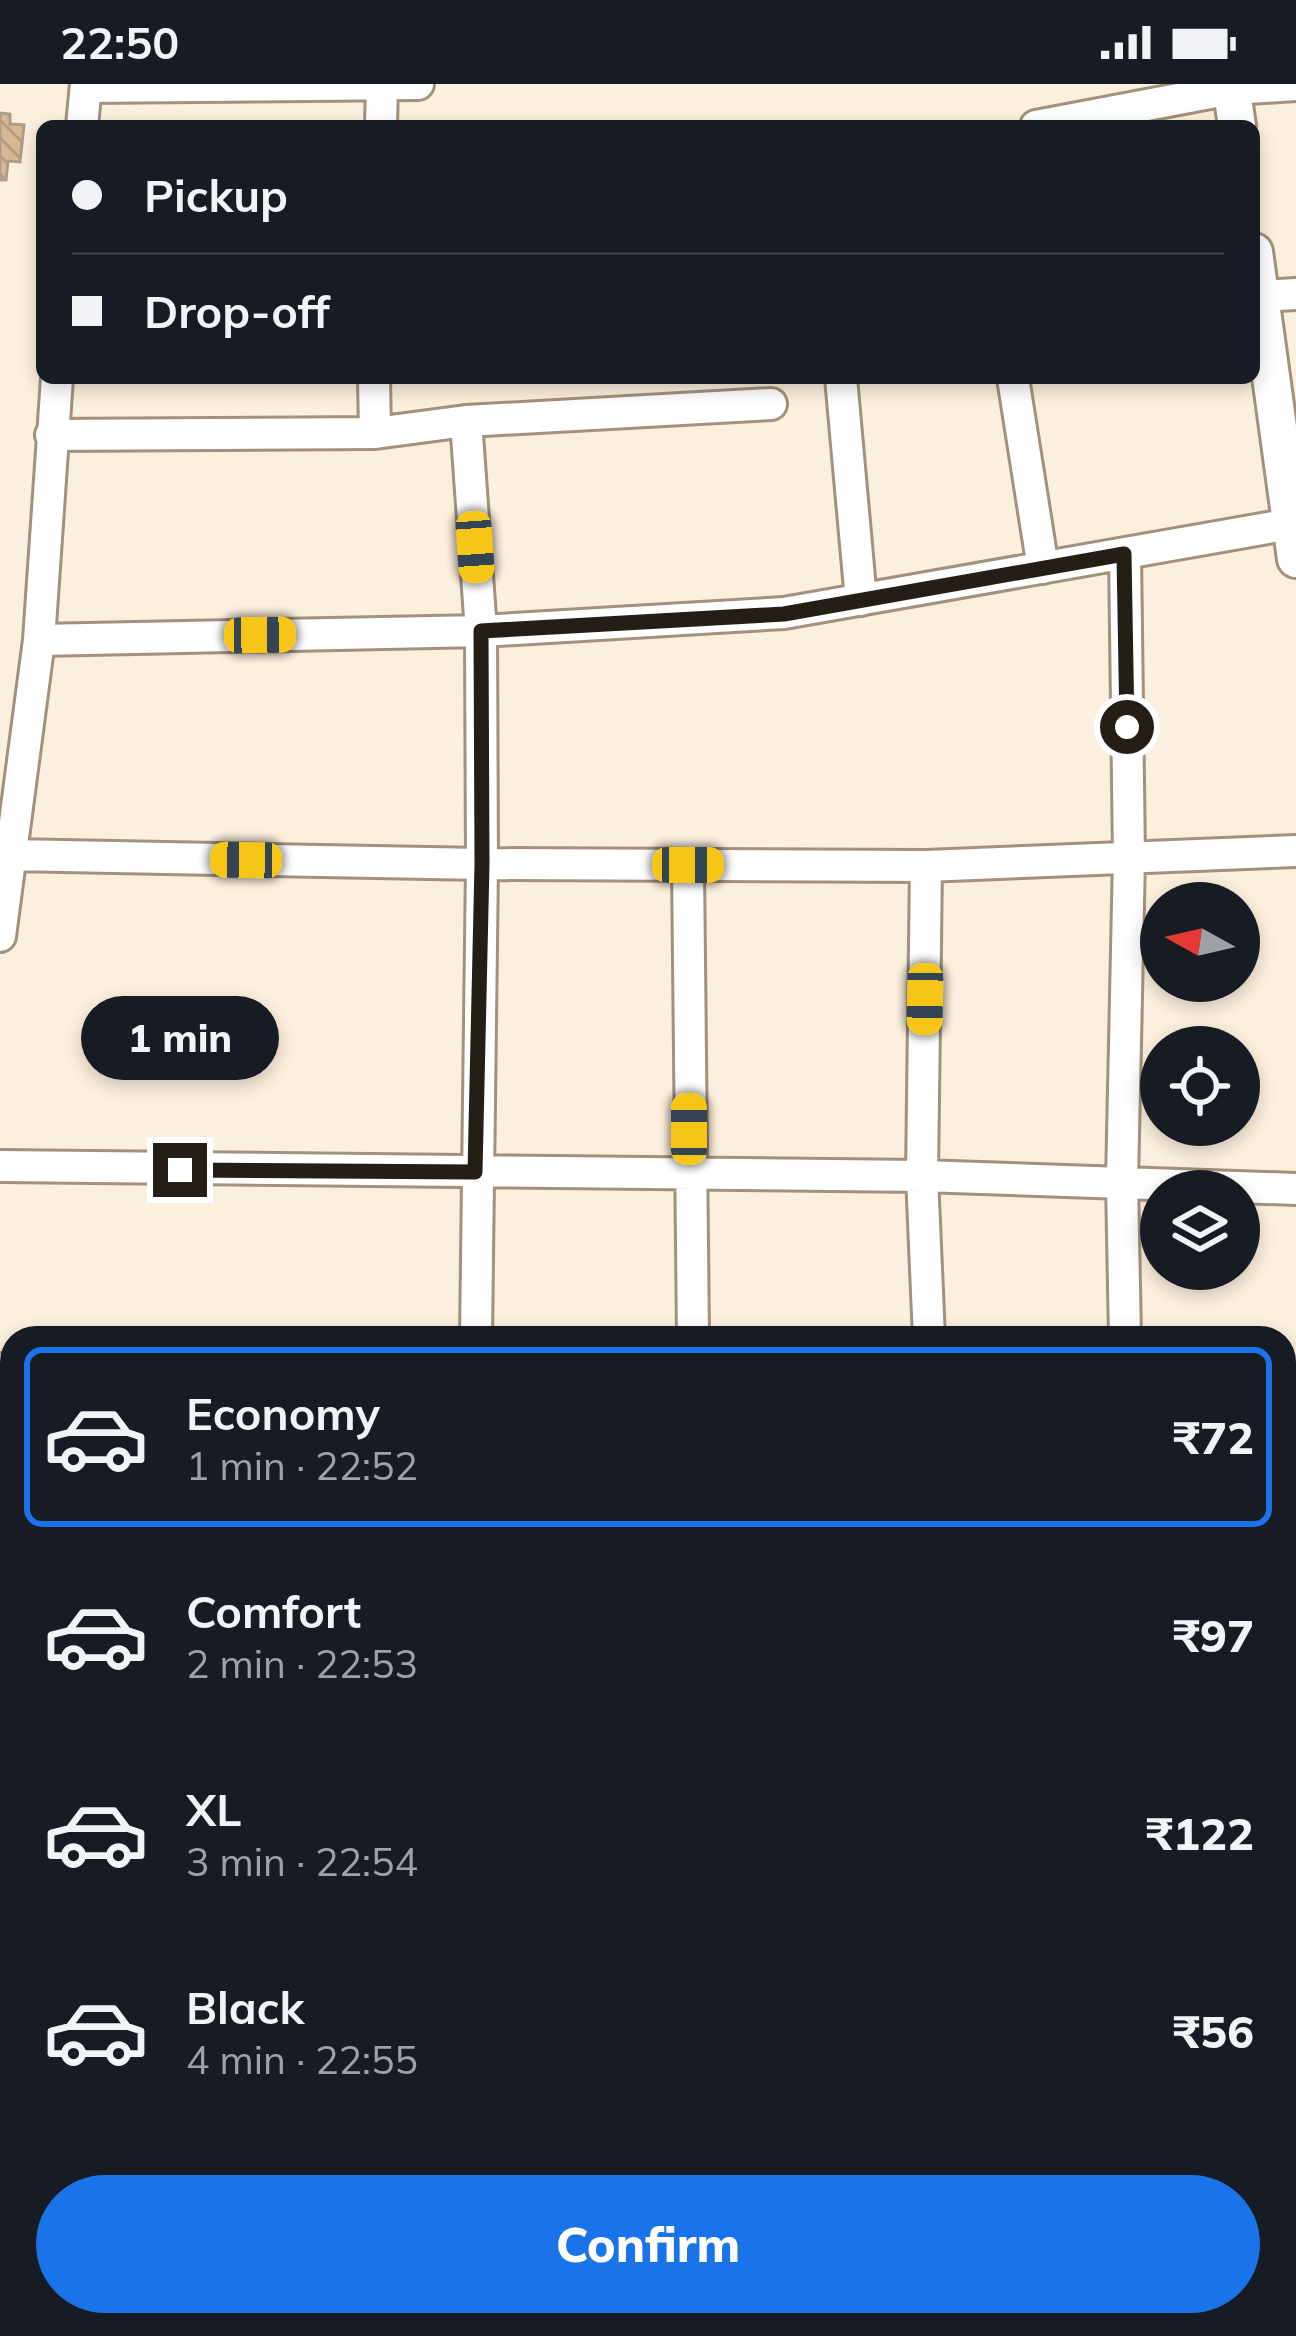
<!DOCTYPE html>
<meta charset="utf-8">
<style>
:root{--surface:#171b24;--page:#242831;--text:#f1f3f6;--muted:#9ea1a6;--line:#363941;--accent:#1a73e8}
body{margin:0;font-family:Mulish,sans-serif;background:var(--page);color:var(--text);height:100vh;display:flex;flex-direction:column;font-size:45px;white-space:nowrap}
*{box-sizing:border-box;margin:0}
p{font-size:39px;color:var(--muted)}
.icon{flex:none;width:66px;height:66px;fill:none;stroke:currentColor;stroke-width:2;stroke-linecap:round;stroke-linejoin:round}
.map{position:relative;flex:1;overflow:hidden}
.sheet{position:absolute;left:0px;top:1242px;width:1296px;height:1011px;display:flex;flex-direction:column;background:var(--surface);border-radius:36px 36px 0 0;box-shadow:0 6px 18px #0003}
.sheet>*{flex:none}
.banner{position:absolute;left:36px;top:36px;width:1224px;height:264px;border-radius:18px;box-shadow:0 6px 18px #0003;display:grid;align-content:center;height:264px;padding:0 36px;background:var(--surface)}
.needle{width:78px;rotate:278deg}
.fabs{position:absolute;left:1140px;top:798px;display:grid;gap:24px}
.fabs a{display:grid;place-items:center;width:120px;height:120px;border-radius:50%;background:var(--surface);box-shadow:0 6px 18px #0003;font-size:60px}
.end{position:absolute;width:54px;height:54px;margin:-27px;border:15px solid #241e16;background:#fff;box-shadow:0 0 0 6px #fff}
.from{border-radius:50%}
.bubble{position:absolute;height:84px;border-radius:42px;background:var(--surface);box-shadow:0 6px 18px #0003;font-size:39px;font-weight:800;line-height:84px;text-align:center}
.car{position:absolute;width:36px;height:72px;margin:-36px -18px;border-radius:15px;box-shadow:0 0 9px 3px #0007;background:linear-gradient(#f5c518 24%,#345 0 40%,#f5c518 0 76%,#345 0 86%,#f5c518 0)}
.banner b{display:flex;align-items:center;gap:42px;height:114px;font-size:45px}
.banner b+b{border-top:3px solid var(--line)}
.banner i{width:30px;height:30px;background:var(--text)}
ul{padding:21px 0 0;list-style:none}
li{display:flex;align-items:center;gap:36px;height:180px;margin:0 24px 18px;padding:0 12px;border:6px solid transparent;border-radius:18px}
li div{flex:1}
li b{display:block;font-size:45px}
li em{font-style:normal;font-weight:800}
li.on{border-color:var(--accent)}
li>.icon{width:108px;height:108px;stroke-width:1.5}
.action{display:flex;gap:24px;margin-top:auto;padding:24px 36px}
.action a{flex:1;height:138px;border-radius:72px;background:var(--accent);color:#fff;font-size:48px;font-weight:800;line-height:138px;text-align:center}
.status{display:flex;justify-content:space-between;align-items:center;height:84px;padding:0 60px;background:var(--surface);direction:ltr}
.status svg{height:33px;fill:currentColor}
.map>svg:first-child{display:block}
.building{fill:url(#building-back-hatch);stroke:#ad9c87;stroke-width:3}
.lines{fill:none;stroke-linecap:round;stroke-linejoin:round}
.minor-casing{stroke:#a2917c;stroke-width:36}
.tertiary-casing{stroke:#a2917c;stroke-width:42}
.minor{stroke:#fff;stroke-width:30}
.tertiary{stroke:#fff;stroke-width:36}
.route{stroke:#241e16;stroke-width:15}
</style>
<div class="status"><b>22:50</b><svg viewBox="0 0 49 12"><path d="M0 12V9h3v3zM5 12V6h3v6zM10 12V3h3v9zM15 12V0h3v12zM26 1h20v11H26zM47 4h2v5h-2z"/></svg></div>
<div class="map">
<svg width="1296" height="2252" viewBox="0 0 1296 2252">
<defs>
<pattern id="building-back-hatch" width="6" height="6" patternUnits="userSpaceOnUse" patternTransform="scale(3)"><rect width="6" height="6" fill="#d7b893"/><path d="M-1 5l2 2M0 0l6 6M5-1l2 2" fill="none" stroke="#b89e7e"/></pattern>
</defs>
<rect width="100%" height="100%" fill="#fdefdd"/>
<path class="building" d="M 0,29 L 10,30 L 10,40 L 24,41 L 20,78 L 8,77 L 6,96 L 0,96 Z"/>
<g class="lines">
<g class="minor-casing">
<path id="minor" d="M 86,3 L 418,0
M 82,42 L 86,0
M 381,42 L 382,0
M 1036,42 L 1231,5 L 1296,1
M 1262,212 L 1296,210
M 374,294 L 375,349
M 841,294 L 861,516
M 1013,294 L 1043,484
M 466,337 L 481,547 L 482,780 L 926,782 L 1296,767
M 51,351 L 375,349 L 466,337 L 771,320
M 1125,469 L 1129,773 L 1122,1098 L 1125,1254
M 39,556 L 481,547 L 784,529 L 1296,439
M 11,771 L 482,780 L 476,1254
M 688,781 L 693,1254
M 926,782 L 922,1092 L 929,1254
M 0,852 L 39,556 L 57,294
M 0,1082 L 922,1092 L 1296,1105
M 0,1285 L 12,1286
M 1284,1399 L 1296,1399
M 0,1449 L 12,1450
M 1284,1584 L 1296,1584
M 1284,1762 L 1296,1761
M 1284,1983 L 1296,1983
M 85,2252 L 87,2241
M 262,2252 L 263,2241
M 491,2252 L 492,2241
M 708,2252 L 709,2241
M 941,2252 L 942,2241
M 1194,2252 L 1195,2241"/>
</g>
<g class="tertiary-casing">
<path id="tertiary" d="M 1231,0 L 1237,42
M 1254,168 L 1296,475"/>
</g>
<use href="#minor" class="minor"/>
<use href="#tertiary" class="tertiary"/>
</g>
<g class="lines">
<path class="route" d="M 180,1086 L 475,1088 L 482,780 L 481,547 L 784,530 L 1124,470 L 1127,643"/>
</g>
</svg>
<div class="fabs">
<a><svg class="needle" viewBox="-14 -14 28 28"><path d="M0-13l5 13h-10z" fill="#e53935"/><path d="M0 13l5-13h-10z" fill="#9ea1a6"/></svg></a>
<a><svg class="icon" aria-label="locate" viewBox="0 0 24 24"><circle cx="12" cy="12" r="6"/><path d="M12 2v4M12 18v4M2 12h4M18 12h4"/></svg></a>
<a><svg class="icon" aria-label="layers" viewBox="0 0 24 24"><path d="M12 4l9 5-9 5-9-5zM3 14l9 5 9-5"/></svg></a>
</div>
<i class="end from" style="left:1127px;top:643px"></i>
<i class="end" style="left:180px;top:1086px"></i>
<div class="bubble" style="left:81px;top:912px;width:198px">1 min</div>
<i class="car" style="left:475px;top:463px;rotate:176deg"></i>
<i class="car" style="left:260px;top:551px;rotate:89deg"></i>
<i class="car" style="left:246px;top:776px;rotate:271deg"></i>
<i class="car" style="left:688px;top:781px;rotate:90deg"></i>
<i class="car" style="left:925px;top:915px;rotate:181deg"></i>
<i class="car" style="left:689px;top:1045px;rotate:0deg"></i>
<div class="banner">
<b><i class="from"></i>Pickup</b>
<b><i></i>Drop-off</b>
</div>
<section class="sheet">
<ul>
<li class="on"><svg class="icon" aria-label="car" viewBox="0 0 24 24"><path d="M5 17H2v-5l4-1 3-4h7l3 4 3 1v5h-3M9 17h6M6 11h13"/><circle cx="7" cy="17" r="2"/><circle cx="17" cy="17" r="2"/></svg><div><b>Economy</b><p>1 min · 22:52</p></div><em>₹72</em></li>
<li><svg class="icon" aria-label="car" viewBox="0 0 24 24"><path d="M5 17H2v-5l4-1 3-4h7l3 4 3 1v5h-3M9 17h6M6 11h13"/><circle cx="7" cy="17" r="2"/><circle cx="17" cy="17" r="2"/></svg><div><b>Comfort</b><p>2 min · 22:53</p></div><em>₹97</em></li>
<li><svg class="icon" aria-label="car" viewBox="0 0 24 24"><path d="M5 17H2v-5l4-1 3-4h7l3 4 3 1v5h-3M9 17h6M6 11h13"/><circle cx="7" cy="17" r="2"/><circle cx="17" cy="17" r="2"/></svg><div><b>XL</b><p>3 min · 22:54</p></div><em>₹122</em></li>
<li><svg class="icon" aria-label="car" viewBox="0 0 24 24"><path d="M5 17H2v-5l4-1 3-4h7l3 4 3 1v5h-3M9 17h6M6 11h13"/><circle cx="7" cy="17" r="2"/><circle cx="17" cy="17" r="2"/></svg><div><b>Black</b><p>4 min · 22:55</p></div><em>₹56</em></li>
</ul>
<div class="action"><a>Confirm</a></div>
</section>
</div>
